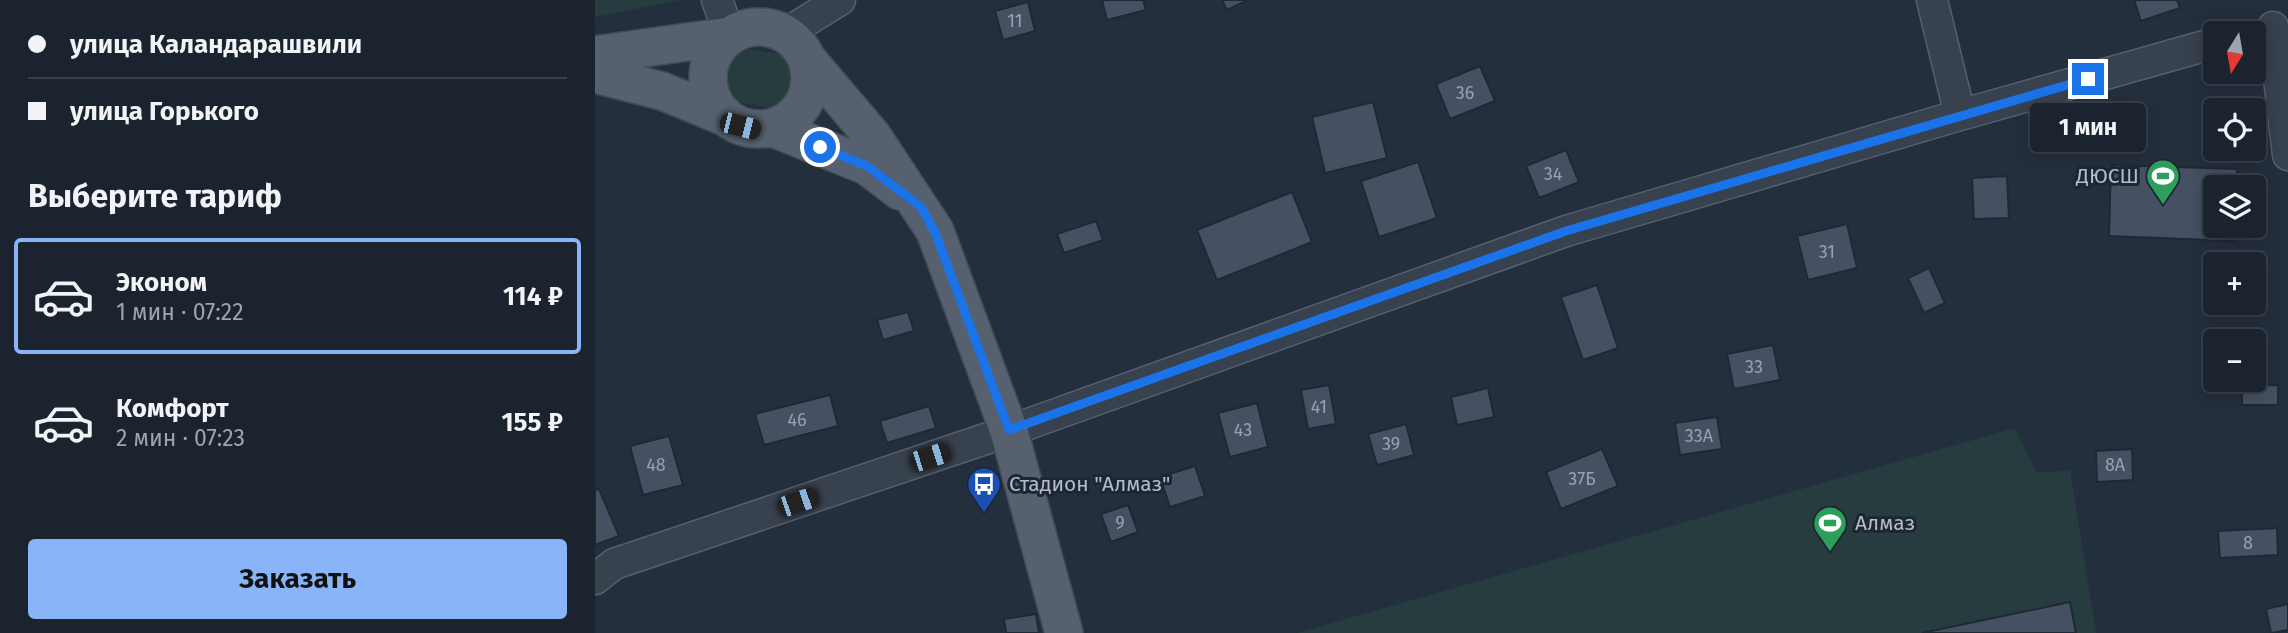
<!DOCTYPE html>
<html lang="ru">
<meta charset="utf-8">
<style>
:root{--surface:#1b232e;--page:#282f3a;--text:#f1f3f6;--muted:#a0a4aa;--line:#39404a;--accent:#8ab4f8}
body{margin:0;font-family:"Fira Sans",sans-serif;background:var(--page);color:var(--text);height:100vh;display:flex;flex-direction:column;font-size:26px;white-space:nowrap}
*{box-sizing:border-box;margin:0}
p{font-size:23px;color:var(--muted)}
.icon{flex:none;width:38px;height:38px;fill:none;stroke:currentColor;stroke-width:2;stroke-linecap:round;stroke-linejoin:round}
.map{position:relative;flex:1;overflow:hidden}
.panel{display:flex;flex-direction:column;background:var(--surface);width:595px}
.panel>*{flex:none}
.hud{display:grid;align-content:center;height:154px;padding:0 28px;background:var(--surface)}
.needle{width:46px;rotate:191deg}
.buttons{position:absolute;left:1608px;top:21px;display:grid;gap:14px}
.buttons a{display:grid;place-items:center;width:63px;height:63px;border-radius:7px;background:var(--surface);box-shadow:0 4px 18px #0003,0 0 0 2px var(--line);font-size:35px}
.end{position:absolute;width:32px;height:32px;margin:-16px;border:9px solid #1a73e8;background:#fff;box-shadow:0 0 0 4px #fff}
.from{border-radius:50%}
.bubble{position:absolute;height:49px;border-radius:7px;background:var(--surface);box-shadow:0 4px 18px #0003,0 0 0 2px var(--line);font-size:23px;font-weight:700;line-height:49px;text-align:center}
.car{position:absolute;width:21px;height:42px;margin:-21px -10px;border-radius:9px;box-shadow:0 0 5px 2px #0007;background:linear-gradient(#222 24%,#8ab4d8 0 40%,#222 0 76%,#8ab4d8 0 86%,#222 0)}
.hud b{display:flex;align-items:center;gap:24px;height:66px;font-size:26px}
.hud b+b{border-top:2px solid var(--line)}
.hud i{width:18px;height:18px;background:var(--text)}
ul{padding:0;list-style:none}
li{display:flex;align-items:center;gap:21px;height:116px;margin:0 14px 10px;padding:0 14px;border:4px solid transparent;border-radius:7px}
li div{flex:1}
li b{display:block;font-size:26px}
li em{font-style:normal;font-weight:700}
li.selected{border-color:var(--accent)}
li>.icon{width:63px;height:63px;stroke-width:1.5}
h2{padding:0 28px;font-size:32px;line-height:84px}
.button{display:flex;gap:14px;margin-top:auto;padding:14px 28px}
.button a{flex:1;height:80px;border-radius:7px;background:var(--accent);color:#111;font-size:28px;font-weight:700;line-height:80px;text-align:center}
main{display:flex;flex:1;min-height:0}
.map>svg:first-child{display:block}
.green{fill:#263c3f}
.building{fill:#455162;stroke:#1f2835;stroke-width:2}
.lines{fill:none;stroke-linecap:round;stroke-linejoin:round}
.minor-casing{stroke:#565f6c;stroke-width:33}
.major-casing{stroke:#414a57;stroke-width:40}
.minor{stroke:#38414e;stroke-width:30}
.major{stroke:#56606e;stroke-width:37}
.route{stroke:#1a73e8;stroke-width:9}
.labels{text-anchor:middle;stroke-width:6;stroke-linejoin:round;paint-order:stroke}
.number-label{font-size:18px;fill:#98a1af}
.poi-label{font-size:21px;fill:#b4bcc9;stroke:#1d2633;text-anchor:start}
</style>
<main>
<section class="panel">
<div class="hud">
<b><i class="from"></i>улица Каландарашвили</b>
<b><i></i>улица Горького</b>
</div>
<h2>Выберите тариф</h2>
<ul>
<li class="selected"><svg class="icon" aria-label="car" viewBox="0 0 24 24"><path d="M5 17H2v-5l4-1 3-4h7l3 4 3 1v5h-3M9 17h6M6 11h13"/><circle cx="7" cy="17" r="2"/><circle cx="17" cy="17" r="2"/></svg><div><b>Эконом</b><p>1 мин · 07:22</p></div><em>114 ₽</em></li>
<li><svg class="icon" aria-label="car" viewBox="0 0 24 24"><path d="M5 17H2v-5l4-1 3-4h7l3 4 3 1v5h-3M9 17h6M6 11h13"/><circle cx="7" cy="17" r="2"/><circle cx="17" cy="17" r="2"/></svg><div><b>Комфорт</b><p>2 мин · 07:23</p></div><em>155 ₽</em></li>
</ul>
<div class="button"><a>Заказать</a></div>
</section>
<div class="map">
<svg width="1693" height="633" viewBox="0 0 1693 633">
<rect width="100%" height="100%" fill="#242f3e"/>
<path class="green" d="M 0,0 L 85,0 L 0,17 Z
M 150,48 L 190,55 L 200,63 L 202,84 L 192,103 L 182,109 L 138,101 L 127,89 L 127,69 L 134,53 Z
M 1420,428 L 1442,473 L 1475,470 L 1501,633 L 702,633 Z"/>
<path class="building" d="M 507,0 L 548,0 L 551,10 L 512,20 Z
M 627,0 L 653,0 L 632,10 Z
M 1539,0 L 1582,0 L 1585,8 L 1546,21 Z
M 433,2 L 440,31 L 408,40 L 400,11 Z
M 885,66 L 900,101 L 855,119 L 841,84 Z
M 778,102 L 792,158 L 730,173 L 717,117 Z
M 971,150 L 984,182 L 944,198 L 931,166 Z
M 823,162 L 842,218 L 784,237 L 766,181 Z
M 1516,165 L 1642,169 L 1642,187 L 1620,187 L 1620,226 L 1640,226 L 1640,241 L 1514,236 Z
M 1412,176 L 1414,218 L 1379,219 L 1377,178 Z
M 697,192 L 717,242 L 622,280 L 602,230 Z
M 501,221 L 508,240 L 469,253 L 462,234 Z
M 1252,224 L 1262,268 L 1213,280 L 1202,236 Z
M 1334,268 L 1350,303 L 1329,313 L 1313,278 Z
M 1002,285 L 1023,348 L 988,360 L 966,297 Z
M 313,312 L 319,331 L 288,340 L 282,320 Z
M 1178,345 L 1185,380 L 1139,389 L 1132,354 Z
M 734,385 L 741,424 L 713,429 L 706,390 Z
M 1683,385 L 1683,405 L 1647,405 L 1647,386 Z
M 893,388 L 899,417 L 862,425 L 856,397 Z
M 235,395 L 243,426 L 169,445 L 160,414 Z
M 662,403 L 673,447 L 635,457 L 623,413 Z
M 334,406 L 341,428 L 292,443 L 285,421 Z
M 1122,417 L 1127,449 L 1085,455 L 1080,423 Z
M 811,424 L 819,455 L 782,465 L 773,434 Z
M 74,436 L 88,485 L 48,495 L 35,446 Z
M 1007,449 L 1023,486 L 966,509 L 951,472 Z
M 1537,449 L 1538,480 L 1502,482 L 1501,451 Z
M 600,466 L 610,496 L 575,507 L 565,477 Z
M 4,489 L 24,536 L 0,545 L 0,490 Z
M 533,505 L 543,532 L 516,542 L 506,514 Z
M 1682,528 L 1683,555 L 1625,558 L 1623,531 Z
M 1475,602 L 1481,633 L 1327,633 Z
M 1693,604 L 1693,630 L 1676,633 L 1671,609 Z
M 441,614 L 444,633 L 411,633 L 409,619 Z"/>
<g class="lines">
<g class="minor-casing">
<path id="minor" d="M 122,0 L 135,36
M 1337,0 L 1365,115
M 1678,27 L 1693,155
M 190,34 L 245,0
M 0,579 L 19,564 L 414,431 L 971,231 L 1365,115 L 1620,43"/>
</g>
<g class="major-casing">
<path id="major" d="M113 78a51 51 0 1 1 102 0a51 51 0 1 1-102 0Z
M 0,55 L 135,36
M 211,58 L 278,137 L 340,231 L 414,431 L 469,633
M 0,74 L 67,91 L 130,117
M 178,128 L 272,166 L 305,191"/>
</g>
<use href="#minor" class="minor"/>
<use href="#major" class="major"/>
</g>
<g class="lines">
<path class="route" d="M 225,147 L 272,166 L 326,207 L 340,232 L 414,430 L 971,231 L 1493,79"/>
</g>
<defs>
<g id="stadium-pin" transform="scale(1.75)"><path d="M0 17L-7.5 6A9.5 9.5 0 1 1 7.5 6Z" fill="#2e9e5b" stroke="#1d2633"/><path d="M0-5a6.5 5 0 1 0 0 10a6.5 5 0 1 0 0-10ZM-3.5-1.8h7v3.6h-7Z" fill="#fff"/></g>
<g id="bus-pin" transform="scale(1.75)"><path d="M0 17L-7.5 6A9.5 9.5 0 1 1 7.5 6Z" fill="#1a4fb4" stroke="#1d2633"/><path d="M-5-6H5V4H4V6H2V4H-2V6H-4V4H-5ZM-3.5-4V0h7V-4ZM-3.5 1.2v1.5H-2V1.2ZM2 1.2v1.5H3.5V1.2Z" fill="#fff"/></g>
</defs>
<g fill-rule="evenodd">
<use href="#stadium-pin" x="1568" y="176"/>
<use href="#bus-pin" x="389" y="484"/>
<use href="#stadium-pin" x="1235" y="523"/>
</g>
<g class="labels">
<g class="number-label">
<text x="420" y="27">11</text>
<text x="870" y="99">36</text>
<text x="958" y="180">34</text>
<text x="1232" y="258">31</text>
<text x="1159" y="373">33</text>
<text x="724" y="413">41</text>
<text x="202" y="426">46</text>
<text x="648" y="436">43</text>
<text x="1104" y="442">33А</text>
<text x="796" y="450">39</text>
<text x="61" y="471">48</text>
<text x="1520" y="471">8А</text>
<text x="987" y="485">37Б</text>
<text x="525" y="529">9</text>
<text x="1653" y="549">8</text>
</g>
<g class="poi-label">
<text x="1544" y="183" text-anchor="end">ДЮСШ</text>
<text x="414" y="491">Стадион "Алмаз"</text>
<text x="1260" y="530">Алмаз</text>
</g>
</g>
</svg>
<div class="buttons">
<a><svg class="needle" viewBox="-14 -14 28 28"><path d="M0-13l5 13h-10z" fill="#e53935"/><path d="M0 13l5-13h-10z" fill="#a0a4aa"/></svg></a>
<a><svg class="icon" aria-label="locate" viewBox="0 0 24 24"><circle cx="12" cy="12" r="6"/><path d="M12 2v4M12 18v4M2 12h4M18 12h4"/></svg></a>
<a><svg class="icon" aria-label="layers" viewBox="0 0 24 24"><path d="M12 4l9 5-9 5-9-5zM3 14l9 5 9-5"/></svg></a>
<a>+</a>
<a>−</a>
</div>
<i class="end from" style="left:225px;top:147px"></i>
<i class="end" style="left:1493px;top:79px"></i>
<div class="bubble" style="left:1435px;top:103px;width:116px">1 мин</div>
<i class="car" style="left:145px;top:126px;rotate:104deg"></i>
<i class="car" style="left:335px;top:457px;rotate:72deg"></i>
<i class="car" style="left:203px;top:502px;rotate:71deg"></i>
</div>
</main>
